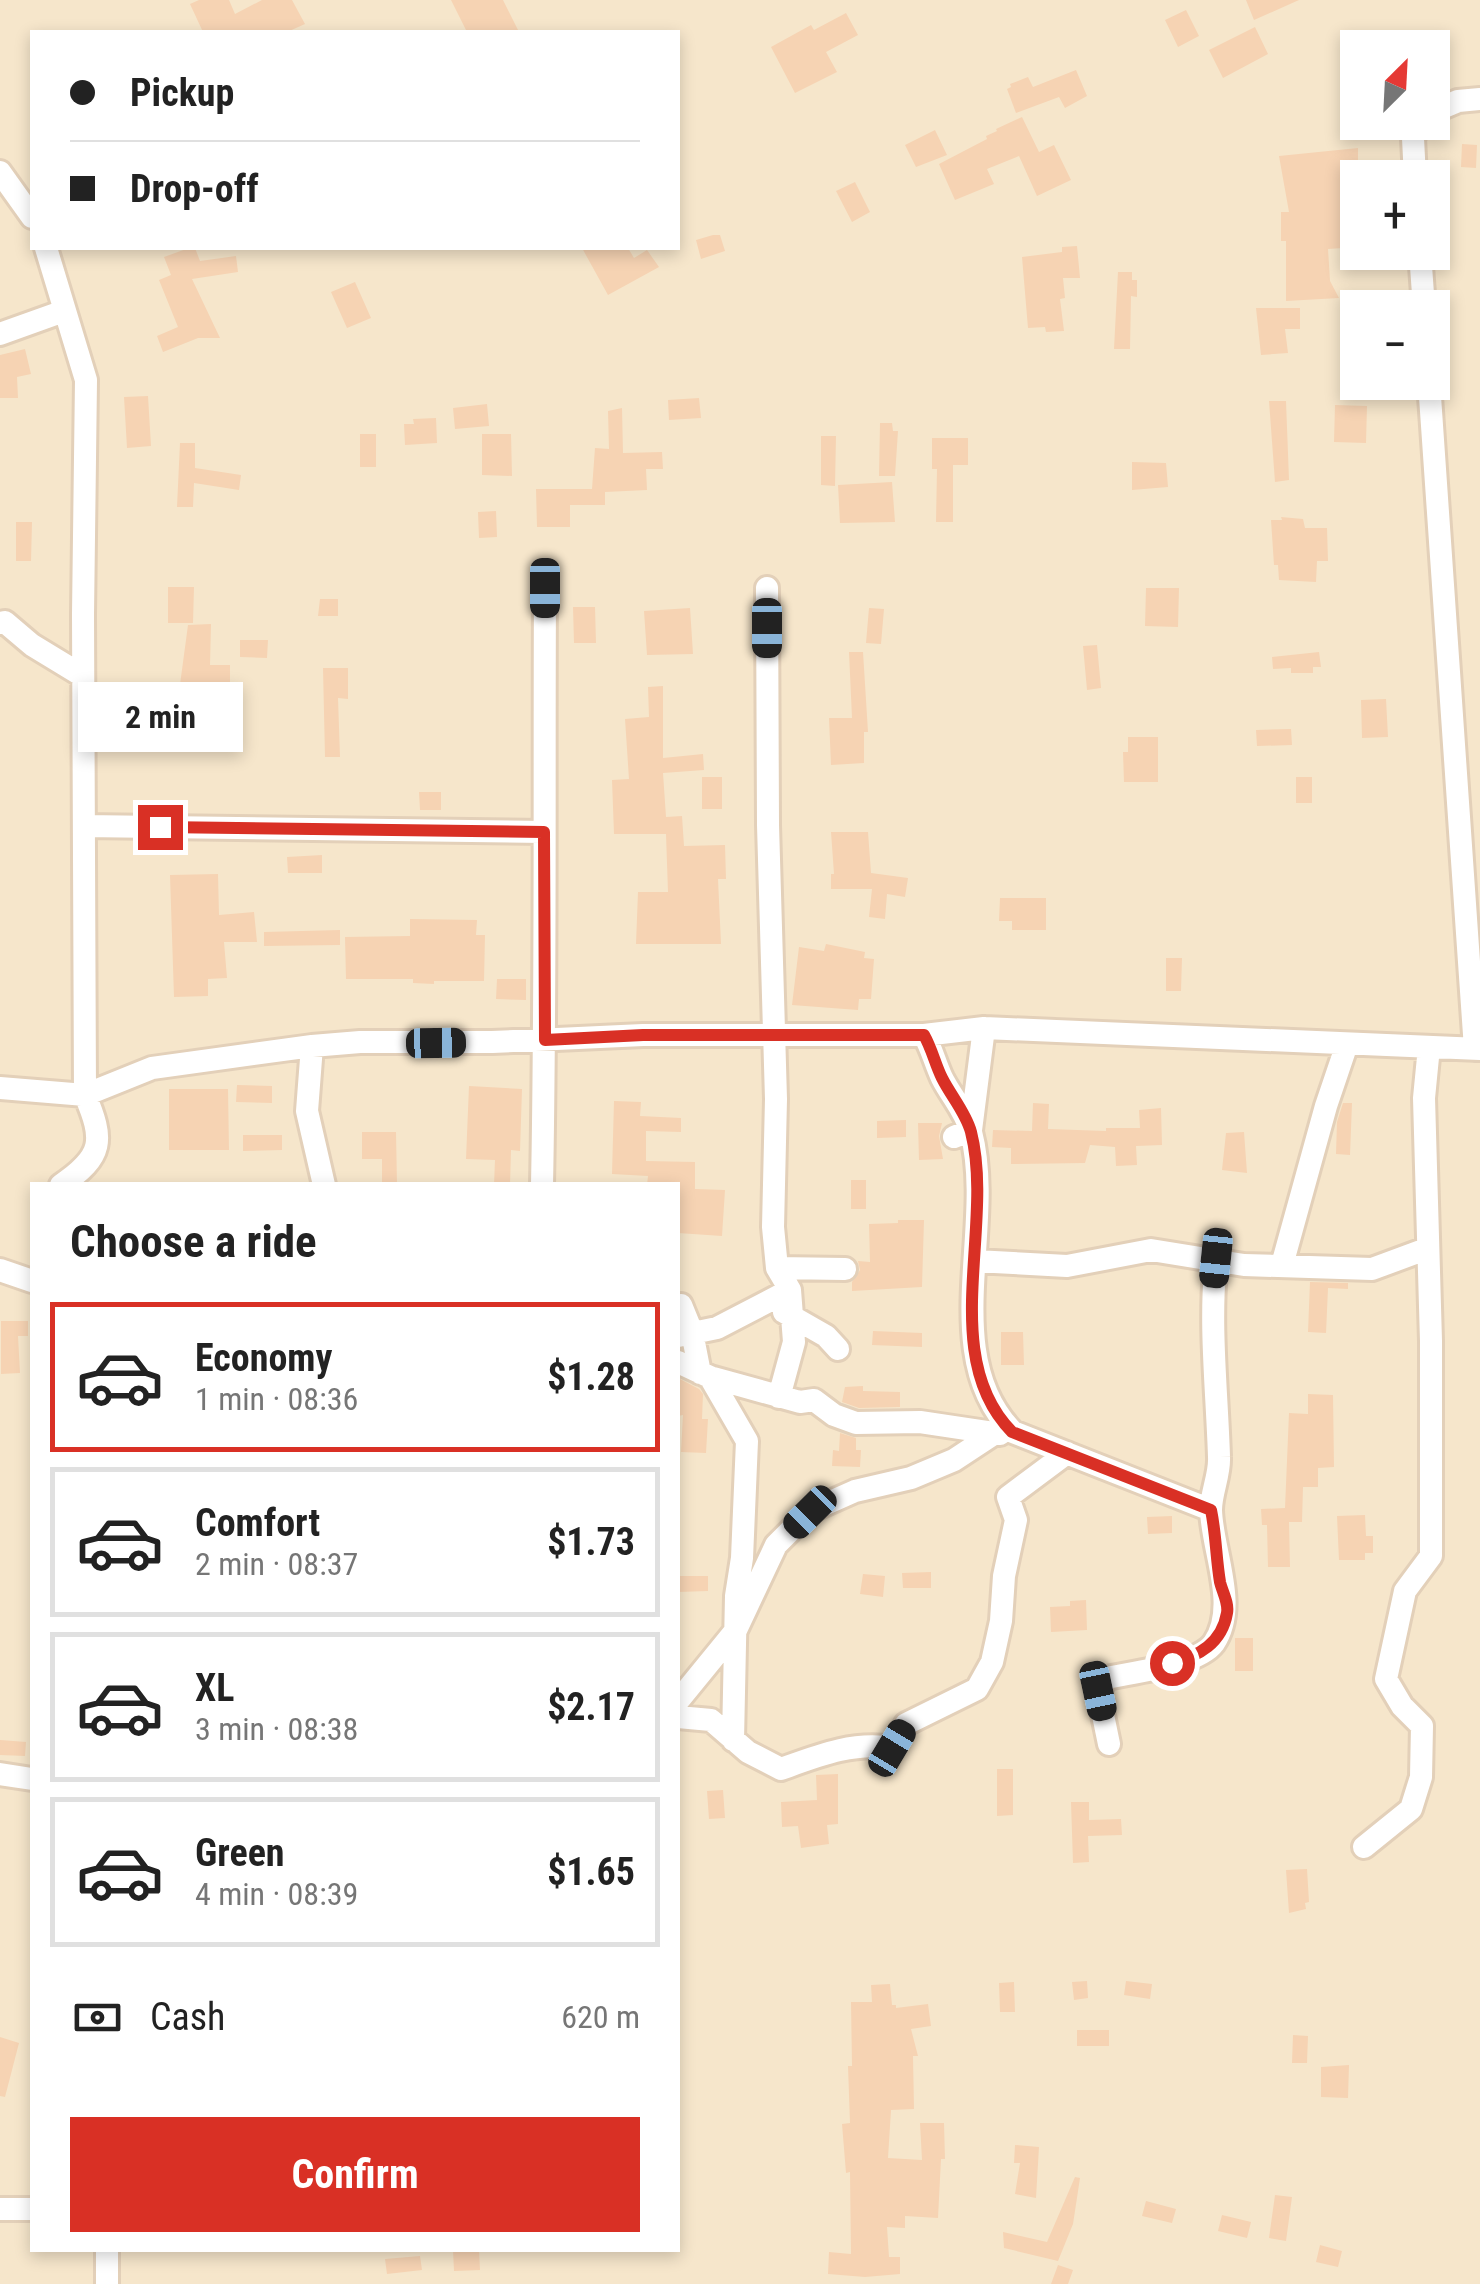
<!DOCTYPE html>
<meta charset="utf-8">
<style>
:root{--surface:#fff;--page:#f2f2f2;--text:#222;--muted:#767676;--line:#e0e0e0;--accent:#d93025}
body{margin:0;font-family:"Roboto Condensed",sans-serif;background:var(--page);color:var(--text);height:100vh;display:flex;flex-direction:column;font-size:38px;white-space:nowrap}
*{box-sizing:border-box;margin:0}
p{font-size:32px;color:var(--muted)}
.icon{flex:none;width:55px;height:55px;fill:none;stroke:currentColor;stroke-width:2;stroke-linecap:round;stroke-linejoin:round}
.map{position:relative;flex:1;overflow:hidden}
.side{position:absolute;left:30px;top:1182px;width:650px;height:1070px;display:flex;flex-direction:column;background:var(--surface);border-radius:0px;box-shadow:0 5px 15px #0003}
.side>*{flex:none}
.hud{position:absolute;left:30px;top:30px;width:650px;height:220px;border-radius:0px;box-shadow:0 5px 15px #0003;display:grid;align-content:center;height:220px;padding:0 40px;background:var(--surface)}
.needle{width:65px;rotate:24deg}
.tools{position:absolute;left:1340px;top:30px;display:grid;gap:20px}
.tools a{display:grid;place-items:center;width:110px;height:110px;border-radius:0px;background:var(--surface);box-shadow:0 5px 15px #0003;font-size:50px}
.end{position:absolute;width:45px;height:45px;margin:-22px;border:12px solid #d93025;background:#fff;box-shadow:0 0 0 5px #fff}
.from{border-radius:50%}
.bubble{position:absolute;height:70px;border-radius:0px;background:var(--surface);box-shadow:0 5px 15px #0003;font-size:32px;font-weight:700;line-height:70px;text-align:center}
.car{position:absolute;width:30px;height:60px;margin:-30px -15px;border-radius:12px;box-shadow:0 0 8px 2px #0007;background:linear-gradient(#222 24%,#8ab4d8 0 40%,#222 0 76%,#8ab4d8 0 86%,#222 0)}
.hud b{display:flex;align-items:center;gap:35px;height:95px;font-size:38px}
.hud b+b{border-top:2px solid var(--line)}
.hud i{width:25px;height:25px;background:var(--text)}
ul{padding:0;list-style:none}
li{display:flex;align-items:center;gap:30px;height:150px;margin:0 20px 15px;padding:0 20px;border:5px solid var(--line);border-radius:0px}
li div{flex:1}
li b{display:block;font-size:38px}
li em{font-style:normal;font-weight:700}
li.current{border-color:var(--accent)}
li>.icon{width:90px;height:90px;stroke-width:1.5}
h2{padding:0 40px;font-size:45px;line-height:120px}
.pay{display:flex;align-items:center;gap:25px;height:110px;padding:0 40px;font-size:38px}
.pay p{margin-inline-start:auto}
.primary-button{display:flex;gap:20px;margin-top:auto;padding:20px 40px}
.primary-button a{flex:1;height:115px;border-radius:0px;background:var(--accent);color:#fff;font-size:40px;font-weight:700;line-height:115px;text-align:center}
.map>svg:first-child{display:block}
.residential{fill:#f6e6cb;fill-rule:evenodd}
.building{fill:#f6d3b3}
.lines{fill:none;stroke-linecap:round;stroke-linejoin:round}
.street-casing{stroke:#e3d0b9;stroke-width:28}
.street{stroke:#fff;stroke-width:22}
.route{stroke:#d93025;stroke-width:12}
</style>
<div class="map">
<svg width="1480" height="2284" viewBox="0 0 1480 2284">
<rect width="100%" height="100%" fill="#fef4dd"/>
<path class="residential" d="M 0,0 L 1480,0 L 1480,2284 L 0,2284 ZM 32,32 L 678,32 L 678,248 L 32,248 ZM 1358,48 L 1432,48 L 1432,122 L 1358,122 ZM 1358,178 L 1432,178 L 1432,252 L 1358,252 ZM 1358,308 L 1432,308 L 1432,382 L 1358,382 ZM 32,1185 L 678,1185 L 678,2250 L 32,2250 Z"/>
<path class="building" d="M 199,0 L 229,0 L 235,14 L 262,0 L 292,0 L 305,24 L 287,32 L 203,32 L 190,4 Z
M 451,0 L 503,0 L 519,32 L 467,32 Z
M 1246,0 L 1299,0 L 1254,20 Z
M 1186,10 L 1199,36 L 1178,47 L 1165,20 Z
M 846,13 L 858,35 L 826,52 L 837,72 L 795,93 L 771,47 L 811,25 L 814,30 Z
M 1255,27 L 1268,54 L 1223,78 L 1209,50 Z
M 1076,70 L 1087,96 L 1065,108 L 1059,97 L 1016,113 L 1007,89 L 1011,87 L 1010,84 L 1028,77 L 1033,87 Z
M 1022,117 L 1039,152 L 1054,145 L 1071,180 L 1037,196 L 1019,156 L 987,169 L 994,184 L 955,200 L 939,164 L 987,139 L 986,136 L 997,131 L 996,129 Z
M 935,130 L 947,155 L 916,167 L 905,145 Z
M 1462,144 L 1477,145 L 1476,168 L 1461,167 Z
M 1358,148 L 1358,247 L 1328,249 L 1330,281 L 1339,298 L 1286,301 L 1286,241 L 1281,241 L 1281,212 L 1289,212 L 1279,156 Z
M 855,182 L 870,212 L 852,222 L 836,191 Z
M 713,235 L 720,235 L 725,251 L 701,259 L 696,240 Z
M 1077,246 L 1080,278 L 1063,278 L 1065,298 L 1060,299 L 1064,331 L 1046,332 L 1045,327 L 1028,328 L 1022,257 L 1062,252 L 1062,247 Z
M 189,248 L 195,248 L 200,261 L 236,256 L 238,272 L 192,279 L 220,338 L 198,338 L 163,352 L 157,336 L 178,327 L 159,280 L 171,275 L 164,257 Z
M 582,248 L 628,248 L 634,258 L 647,250 L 659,267 L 608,295 Z
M 1118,272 L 1132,272 L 1132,280 L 1137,280 L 1137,297 L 1131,296 L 1130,349 L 1114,349 Z
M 355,282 L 371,318 L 347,328 L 331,292 Z
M 1256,308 L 1300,308 L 1300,329 L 1285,329 L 1288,353 L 1261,355 Z
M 25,349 L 31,374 L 17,377 L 18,398 L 0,398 L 0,355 Z
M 148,396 L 151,446 L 127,448 L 124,397 Z
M 699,398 L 701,418 L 669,420 L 668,400 Z
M 1269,401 L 1286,401 L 1289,480 L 1275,482 Z
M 487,404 L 489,426 L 455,429 L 453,408 Z
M 1335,405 L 1367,406 L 1366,443 L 1334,442 Z
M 622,408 L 623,453 L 662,452 L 663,469 L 646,469 L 647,490 L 605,492 L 605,505 L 570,505 L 570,527 L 537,527 L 536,489 L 592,489 L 595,448 L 609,449 L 608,411 Z
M 436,418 L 437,443 L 405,445 L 404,424 L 414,424 L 413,419 Z
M 880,423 L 892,423 L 893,431 L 898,431 L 895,476 L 879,476 Z
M 360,434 L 376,434 L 376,467 L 360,467 Z
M 482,434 L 511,434 L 512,476 L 482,475 Z
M 821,436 L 836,436 L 835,486 L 821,485 Z
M 932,438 L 968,438 L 968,465 L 953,465 L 953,522 L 936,522 L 937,469 L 932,469 Z
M 180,443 L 195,443 L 195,468 L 241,475 L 239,490 L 194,483 L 193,507 L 177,507 Z
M 1132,462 L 1166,463 L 1168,487 L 1132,490 Z
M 892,482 L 895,522 L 840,523 L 838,485 Z
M 496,511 L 497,537 L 479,538 L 478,512 Z
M 1281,517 L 1303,519 L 1305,528 L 1327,528 L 1328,561 L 1317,561 L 1316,582 L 1279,580 L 1278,565 L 1274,565 L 1271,520 L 1282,520 Z
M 16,522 L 32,522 L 31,561 L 16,561 Z
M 168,587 L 194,587 L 193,623 L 168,623 Z
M 1146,588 L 1179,588 L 1178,627 L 1145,626 Z
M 320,599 L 338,599 L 338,616 L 318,616 Z
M 573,607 L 595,607 L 596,643 L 574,643 Z
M 690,608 L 693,654 L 647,655 L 644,611 Z
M 869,608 L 884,609 L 881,644 L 866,643 Z
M 211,624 L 210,665 L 230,665 L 230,688 L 215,688 L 216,723 L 201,724 L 200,690 L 179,692 L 188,625 Z
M 240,640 L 268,640 L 267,658 L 240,657 Z
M 1097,645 L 1101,688 L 1087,690 L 1083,646 Z
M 849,652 L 863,652 L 868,732 L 864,732 L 864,763 L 831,765 L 829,718 L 852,718 Z
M 1319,652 L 1321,667 L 1313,667 L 1313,673 L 1291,673 L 1291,668 L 1273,669 L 1272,657 Z
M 323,668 L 348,668 L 348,699 L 338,698 L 340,757 L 325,757 Z
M 663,686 L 663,758 L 703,754 L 704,770 L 663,773 L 666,817 L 682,816 L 684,846 L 725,845 L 726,879 L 718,879 L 721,944 L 636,944 L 638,892 L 668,892 L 666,834 L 614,834 L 612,780 L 629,779 L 625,719 L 649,717 L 648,687 Z
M 1386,699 L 1388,737 L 1362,738 L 1361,700 Z
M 1291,729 L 1292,745 L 1257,746 L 1256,730 Z
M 1128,737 L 1158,737 L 1158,782 L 1124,782 L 1123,752 L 1128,752 Z
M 702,777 L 722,777 L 722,809 L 702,809 Z
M 1296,777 L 1312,777 L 1312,803 L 1296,803 Z
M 419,792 L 441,792 L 441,810 L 420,810 Z
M 831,832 L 868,832 L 871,873 L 908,878 L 905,897 L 887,894 L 885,919 L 869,917 L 872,889 L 831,889 L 831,874 L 834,874 Z
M 322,855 L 322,873 L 288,873 L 287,857 Z
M 218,874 L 219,915 L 254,912 L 257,942 L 224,942 L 227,978 L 208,979 L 208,996 L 174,997 L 170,875 Z
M 1000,898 L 1046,898 L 1046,930 L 1012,930 L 1012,921 L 999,921 Z
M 410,919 L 477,920 L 476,935 L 485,935 L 484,981 L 434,981 L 434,984 L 413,983 L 413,979 L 346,979 L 345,937 L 410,936 Z
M 340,930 L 340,945 L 264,946 L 264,932 Z
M 826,944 L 865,952 L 864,958 L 874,959 L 871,999 L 859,999 L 858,1010 L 792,1005 L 799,947 L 824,951 Z
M 1166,958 L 1182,958 L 1181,991 L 1166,991 Z
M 497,979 L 526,979 L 526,1000 L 496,999 Z
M 237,1085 L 272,1086 L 272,1103 L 236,1102 Z
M 469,1086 L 522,1089 L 520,1151 L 511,1150 L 510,1185 L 494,1185 L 495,1160 L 466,1159 Z
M 169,1089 L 228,1089 L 229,1150 L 169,1150 Z
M 614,1101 L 641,1102 L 640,1116 L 681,1118 L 681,1132 L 646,1131 L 646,1161 L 695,1162 L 695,1189 L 725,1190 L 722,1236 L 678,1233 L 678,1185 L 647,1185 L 648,1176 L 612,1174 Z
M 1033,1103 L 1049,1104 L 1048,1129 L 1106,1131 L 1106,1128 L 1140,1128 L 1139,1110 L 1161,1108 L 1162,1145 L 1136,1146 L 1137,1165 L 1116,1166 L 1115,1147 L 1090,1145 L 1085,1163 L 1011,1164 L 1011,1148 L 992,1147 L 993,1130 L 1032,1131 Z
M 1343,1103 L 1352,1103 L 1350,1155 L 1336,1154 L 1337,1122 Z
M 906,1120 L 906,1137 L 877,1138 L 877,1121 Z
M 918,1123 L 942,1123 L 939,1136 L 943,1159 L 919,1160 Z
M 362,1132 L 396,1132 L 397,1185 L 382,1185 L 382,1159 L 362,1159 Z
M 1244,1132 L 1247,1173 L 1222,1170 L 1226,1133 Z
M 243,1135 L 282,1135 L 282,1150 L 243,1151 Z
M 851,1180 L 866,1180 L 866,1209 L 851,1209 Z
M 898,1220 L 924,1220 L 922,1287 L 852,1291 L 852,1282 L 860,1270 L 858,1261 L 870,1262 L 869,1224 L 898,1223 Z
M 1310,1282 L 1348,1283 L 1348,1289 L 1328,1288 L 1326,1333 L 1308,1332 Z
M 1,1321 L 28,1321 L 28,1336 L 18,1336 L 20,1373 L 1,1374 Z
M 873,1331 L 922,1333 L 922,1347 L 872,1345 Z
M 1001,1332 L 1023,1332 L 1024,1365 L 1001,1365 Z
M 678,1378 L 699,1389 L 703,1394 L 702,1419 L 708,1419 L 706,1453 L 681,1452 L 683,1415 L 678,1416 Z
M 863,1386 L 863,1391 L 900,1392 L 900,1407 L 859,1408 L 842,1402 L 845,1387 Z
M 1308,1394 L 1333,1395 L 1334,1467 L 1318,1468 L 1318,1487 L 1303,1487 L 1302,1522 L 1289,1522 L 1290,1567 L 1268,1567 L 1267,1525 L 1262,1525 L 1261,1509 L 1285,1508 L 1289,1413 L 1308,1414 Z
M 840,1433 L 856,1438 L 856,1450 L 861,1450 L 860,1467 L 832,1466 L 833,1450 L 839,1451 Z
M 1365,1515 L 1366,1536 L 1373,1536 L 1373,1553 L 1365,1553 L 1365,1560 L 1339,1560 L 1337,1516 Z
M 1172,1516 L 1172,1533 L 1148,1534 L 1147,1517 Z
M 931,1572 L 931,1588 L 903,1588 L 902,1573 Z
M 863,1574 L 885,1576 L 883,1597 L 860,1594 Z
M 678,1576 L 708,1576 L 708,1591 L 678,1592 Z
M 1086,1600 L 1087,1630 L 1051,1632 L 1050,1607 L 1070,1606 L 1070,1601 Z
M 1235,1638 L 1253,1638 L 1253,1671 L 1235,1671 Z
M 0,1740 L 26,1742 L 25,1756 L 0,1755 Z
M 997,1769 L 1013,1769 L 1013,1815 L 997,1816 Z
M 838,1774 L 838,1824 L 827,1825 L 829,1844 L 801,1848 L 798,1826 L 782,1827 L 781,1802 L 817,1800 L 816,1775 Z
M 723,1790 L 725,1818 L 709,1819 L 707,1791 Z
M 1071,1802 L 1089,1802 L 1089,1820 L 1121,1819 L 1122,1835 L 1088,1836 L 1089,1862 L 1073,1863 Z
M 1307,1869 L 1309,1902 L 1305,1903 L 1306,1909 L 1289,1913 L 1286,1870 Z
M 1087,1981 L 1088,1998 L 1074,2000 L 1072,1982 Z
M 1126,1981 L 1152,1984 L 1150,1999 L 1124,1995 Z
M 1014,1982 L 1015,2012 L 1000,2012 L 999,1983 Z
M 890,1984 L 892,2005 L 896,2005 L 896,2008 L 928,2004 L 931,2026 L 911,2029 L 918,2056 L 913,2056 L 914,2109 L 891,2110 L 888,2158 L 922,2160 L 920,2123 L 944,2123 L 945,2159 L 941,2159 L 938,2218 L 905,2216 L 905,2228 L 887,2227 L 889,2257 L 900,2257 L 900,2274 L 865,2277 L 828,2274 L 829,2252 L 851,2254 L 850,2172 L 846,2173 L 842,2124 L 850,2123 L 848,2066 L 852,2066 L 851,2002 L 872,2002 L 871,1985 Z
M 1077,2030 L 1109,2030 L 1109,2046 L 1077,2046 Z
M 1293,2035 L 1308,2036 L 1307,2063 L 1292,2063 Z
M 0,2037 L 19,2043 L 5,2097 L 0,2096 Z
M 1349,2065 L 1348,2098 L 1321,2097 L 1321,2067 Z
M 1015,2145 L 1039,2147 L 1036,2198 L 1015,2194 L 1020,2163 L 1014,2163 Z
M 1075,2177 L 1080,2178 L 1073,2224 L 1058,2261 L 1004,2248 L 1003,2232 L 1047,2242 Z
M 1275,2195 L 1292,2197 L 1286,2241 L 1269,2238 Z
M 1146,2201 L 1176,2209 L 1172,2223 L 1142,2216 Z
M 1222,2215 L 1251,2222 L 1247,2238 L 1218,2231 Z
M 1320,2245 L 1342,2251 L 1338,2267 L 1316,2262 Z
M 453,2250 L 479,2250 L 480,2270 L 454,2271 Z
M 420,2256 L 422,2270 L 387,2274 L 385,2259 Z
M 1058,2265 L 1073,2270 L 1068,2284 L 1051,2284 Z"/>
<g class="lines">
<g class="street-casing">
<path id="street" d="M 1432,112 L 1458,101 L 1480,99
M 0,172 L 32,217
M 1415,178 L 1413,138 L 1421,122
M 46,248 L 86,380 L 83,615 L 85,1095 C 104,1140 104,1156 61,1185
M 1420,252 L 1424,308
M 0,334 L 64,311
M 1429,382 L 1475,1049
M 767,588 L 768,825 L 776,1099 L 773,1227 L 777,1268 L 790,1290 L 794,1342 L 779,1397
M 0,623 L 5,622 L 32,645 L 83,676
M 84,826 L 544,832
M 924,1035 C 932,1049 935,1063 942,1078 C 951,1096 966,1112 971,1132 C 996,1227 937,1355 1013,1432 L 1211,1510
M 312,1046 L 307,1111 L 324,1185
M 0,1088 L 85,1095 L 152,1068 L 312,1046 L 360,1042 L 492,1042 L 643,1035 L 924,1035 L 984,1028 L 1480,1049
M 954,1137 L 971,1130 L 984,1028
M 542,1185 C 546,986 544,787 545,588
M 975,1261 L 1067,1266 L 1151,1250 L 1244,1265 L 1372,1269 L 1426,1249
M 1282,1265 L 1326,1106 L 1347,1044
M 777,1268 L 845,1269
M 0,1270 L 32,1281
M 681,1305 L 692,1332 L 700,1373
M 784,1312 L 826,1336 L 838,1349
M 678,1336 L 717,1328 L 790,1290
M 678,1362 L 710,1377 L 800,1402 L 814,1400 L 834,1415 L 856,1423 L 920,1422 L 1000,1434
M 710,1377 L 747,1441 L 742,1558 L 736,1596 L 733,1740
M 678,1701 L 736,1630 L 776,1545 L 810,1511 L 855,1491 L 911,1478 L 954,1460 L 992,1435
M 678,1717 L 711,1720 L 748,1752 L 781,1769 C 817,1756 854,1741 892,1748 L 906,1724 L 977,1689 L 992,1662 L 1001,1621 L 1004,1576 L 1016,1520 L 1008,1497 L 1067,1453
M 1109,1744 L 1098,1691 L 1107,1678 C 1134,1672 1198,1665 1214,1643 C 1239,1606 1212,1551 1211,1510 C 1211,1492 1220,1475 1219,1457 C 1217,1391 1209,1324 1216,1259
M 0,1774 L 32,1779
M 1364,1847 L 1411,1809 L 1421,1777 L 1422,1726 L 1402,1706 L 1386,1679 L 1405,1591 L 1431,1556 L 1431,1341 L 1424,1098 L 1429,1047
M 0,2209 L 32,2209
M 107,2250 L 107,2284"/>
</g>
<use href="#street" class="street"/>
</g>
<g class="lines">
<path class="route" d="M 160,827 L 544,832 L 545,1040 L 643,1035 L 924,1035 C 932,1049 935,1064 942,1078 C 951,1096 966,1113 971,1132 C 995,1226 937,1356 1012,1432 L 1211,1510 C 1216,1534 1216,1558 1220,1582 C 1222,1591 1229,1603 1227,1613 C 1222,1643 1199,1656 1172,1663"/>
</g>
</svg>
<div class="tools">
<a><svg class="needle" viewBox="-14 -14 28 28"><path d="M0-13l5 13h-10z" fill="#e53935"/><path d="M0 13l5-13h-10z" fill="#767676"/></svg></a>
<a>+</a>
<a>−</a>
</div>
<i class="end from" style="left:1172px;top:1663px"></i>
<i class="end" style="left:160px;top:827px"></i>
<div class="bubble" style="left:78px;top:682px;width:165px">2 min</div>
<i class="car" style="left:545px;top:588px;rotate:180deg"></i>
<i class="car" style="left:767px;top:628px;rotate:180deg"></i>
<i class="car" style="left:436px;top:1043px;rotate:89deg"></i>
<i class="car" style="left:1216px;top:1258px;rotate:186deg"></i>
<i class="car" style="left:810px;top:1512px;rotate:225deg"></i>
<i class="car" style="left:1098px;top:1691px;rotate:168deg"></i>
<i class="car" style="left:892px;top:1748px;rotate:31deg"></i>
<div class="hud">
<b><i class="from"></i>Pickup</b>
<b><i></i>Drop-off</b>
</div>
<section class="side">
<h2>Choose a ride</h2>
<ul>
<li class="current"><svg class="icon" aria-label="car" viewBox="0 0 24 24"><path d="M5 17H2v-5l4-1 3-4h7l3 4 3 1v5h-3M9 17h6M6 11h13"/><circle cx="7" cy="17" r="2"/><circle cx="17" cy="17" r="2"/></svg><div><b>Economy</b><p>1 min · 08:36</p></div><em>$1.28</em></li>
<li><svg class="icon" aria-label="car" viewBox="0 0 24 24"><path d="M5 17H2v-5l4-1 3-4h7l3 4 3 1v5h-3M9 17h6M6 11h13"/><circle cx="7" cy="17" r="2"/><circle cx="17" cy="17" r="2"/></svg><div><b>Comfort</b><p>2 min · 08:37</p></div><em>$1.73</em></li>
<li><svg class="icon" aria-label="car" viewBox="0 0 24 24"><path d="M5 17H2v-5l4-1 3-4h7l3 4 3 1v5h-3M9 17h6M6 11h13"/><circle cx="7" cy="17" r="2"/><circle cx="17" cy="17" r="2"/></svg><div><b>XL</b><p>3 min · 08:38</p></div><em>$2.17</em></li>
<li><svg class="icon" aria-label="car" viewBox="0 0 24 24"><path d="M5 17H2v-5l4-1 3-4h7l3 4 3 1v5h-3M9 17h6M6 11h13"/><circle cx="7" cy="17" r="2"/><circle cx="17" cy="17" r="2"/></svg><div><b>Green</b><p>4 min · 08:39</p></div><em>$1.65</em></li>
</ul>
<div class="pay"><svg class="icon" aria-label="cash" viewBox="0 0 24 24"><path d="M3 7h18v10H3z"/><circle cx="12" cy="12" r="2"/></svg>Cash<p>620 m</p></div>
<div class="primary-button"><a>Confirm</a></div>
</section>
</div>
